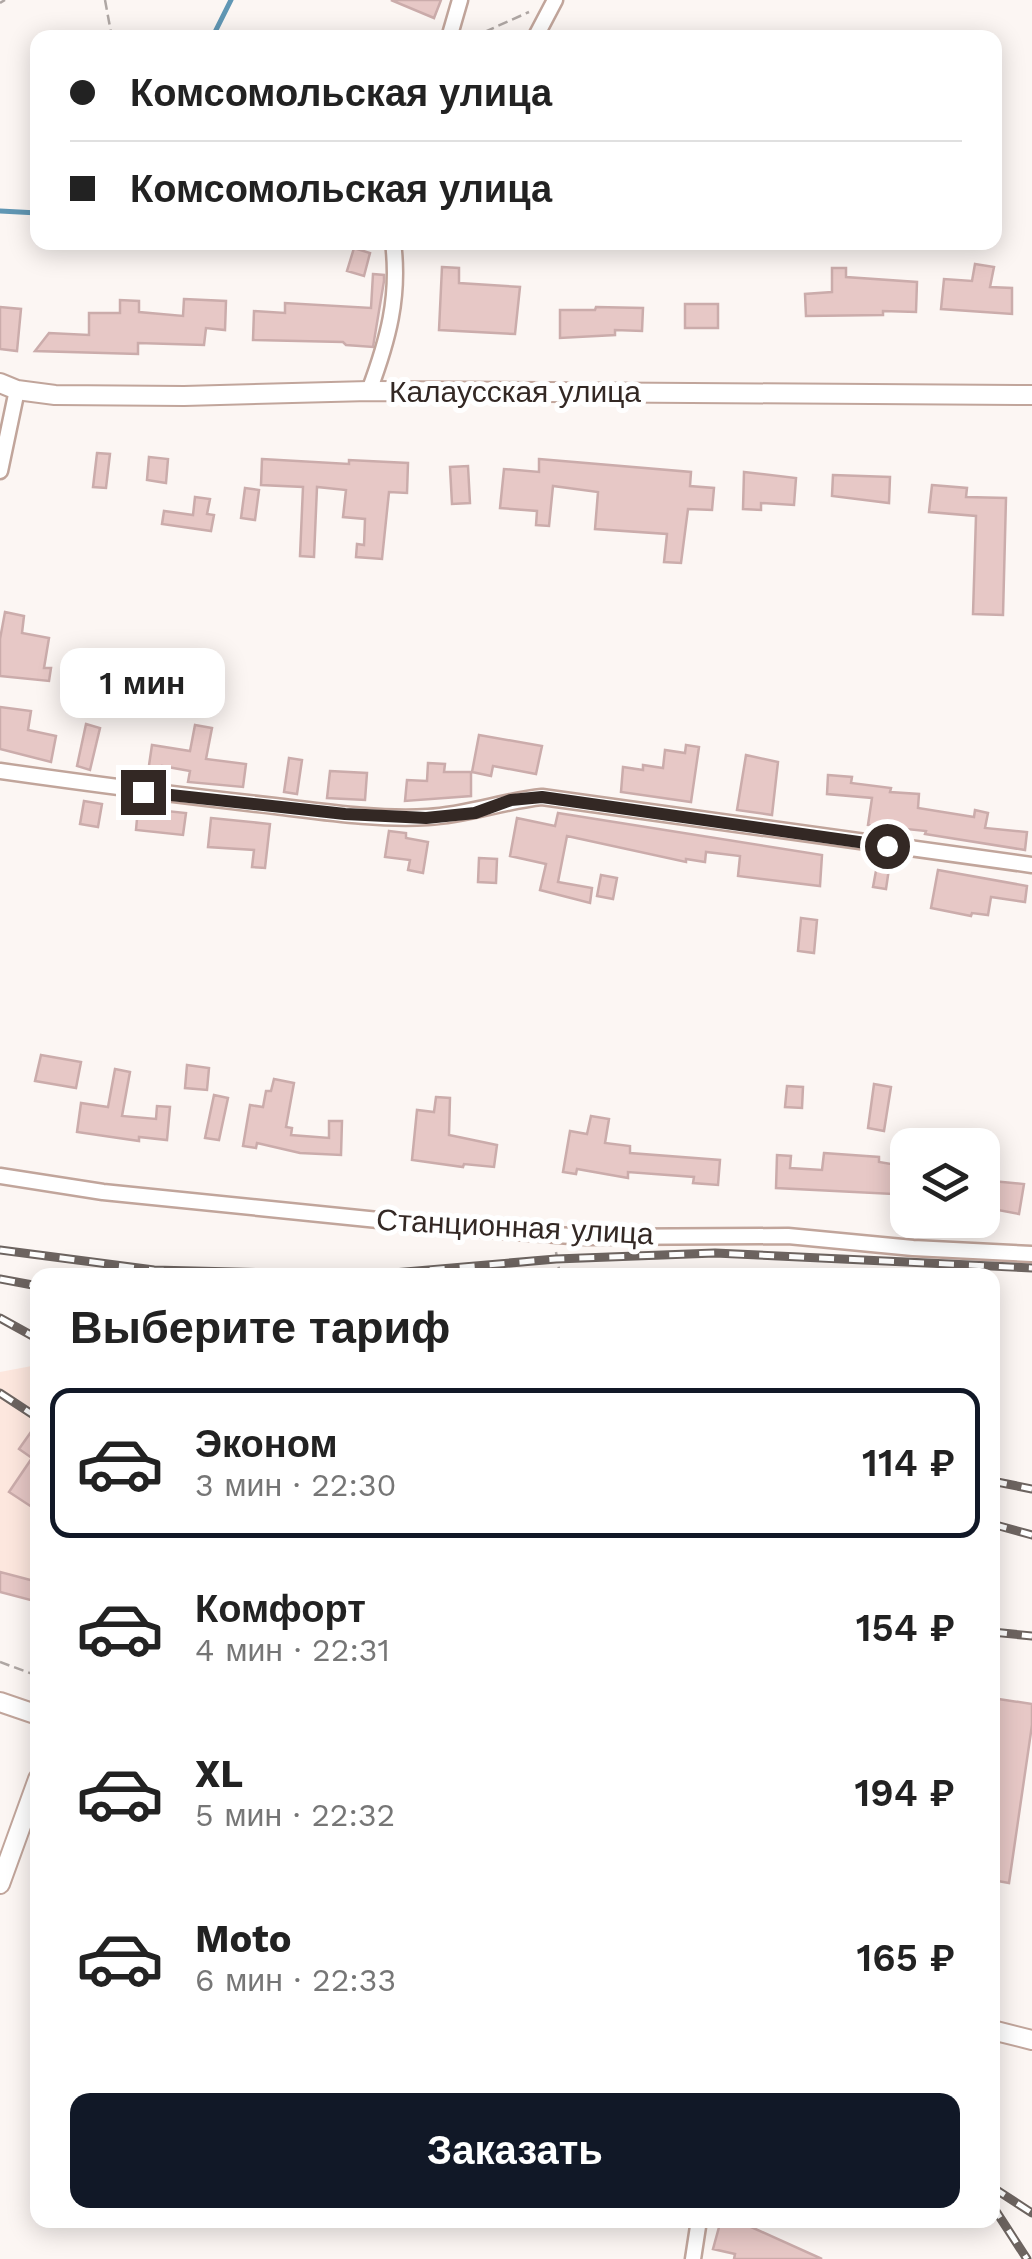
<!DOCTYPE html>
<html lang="ru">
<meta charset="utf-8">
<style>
:root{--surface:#fff;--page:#f6f6f6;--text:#222;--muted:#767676;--line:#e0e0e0;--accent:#111827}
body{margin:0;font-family:"Work Sans",sans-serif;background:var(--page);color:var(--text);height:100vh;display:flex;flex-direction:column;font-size:38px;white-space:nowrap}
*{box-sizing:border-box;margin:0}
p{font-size:32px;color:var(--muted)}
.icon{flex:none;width:55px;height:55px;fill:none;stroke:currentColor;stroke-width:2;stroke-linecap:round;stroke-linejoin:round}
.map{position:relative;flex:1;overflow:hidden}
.details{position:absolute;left:30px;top:1268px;width:970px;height:960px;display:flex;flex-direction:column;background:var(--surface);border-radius:20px;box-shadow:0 5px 25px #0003}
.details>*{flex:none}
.banner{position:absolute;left:30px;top:30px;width:972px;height:220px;border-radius:20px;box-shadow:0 5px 25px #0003;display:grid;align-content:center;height:220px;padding:0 40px;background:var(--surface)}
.tools{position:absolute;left:890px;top:1128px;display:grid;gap:20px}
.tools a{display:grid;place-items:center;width:110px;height:110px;border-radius:20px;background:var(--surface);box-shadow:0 5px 25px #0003;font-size:50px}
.end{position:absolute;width:45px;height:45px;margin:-22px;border:12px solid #332824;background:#fff;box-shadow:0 0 0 5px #fff}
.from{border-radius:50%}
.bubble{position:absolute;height:70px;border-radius:20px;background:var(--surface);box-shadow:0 5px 25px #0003;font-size:32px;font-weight:600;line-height:70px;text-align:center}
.banner b{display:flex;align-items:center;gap:35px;height:95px;font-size:38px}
.banner b+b{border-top:2px solid var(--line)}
.banner i{width:25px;height:25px;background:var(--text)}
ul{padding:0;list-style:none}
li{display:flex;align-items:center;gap:30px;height:150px;margin:0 20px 15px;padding:0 20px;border:5px solid transparent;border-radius:20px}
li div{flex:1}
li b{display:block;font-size:38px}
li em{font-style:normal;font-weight:600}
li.selected{border-color:var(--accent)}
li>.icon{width:90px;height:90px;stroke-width:1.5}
h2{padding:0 40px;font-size:45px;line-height:120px}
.cta{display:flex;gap:20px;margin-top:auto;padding:20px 40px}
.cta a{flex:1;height:115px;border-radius:20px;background:var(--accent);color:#fff;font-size:40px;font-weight:600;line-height:115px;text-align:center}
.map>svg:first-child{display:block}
.built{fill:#fde7de}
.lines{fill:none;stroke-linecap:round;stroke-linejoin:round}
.stream{stroke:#6197b4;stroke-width:5}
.building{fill:#e7c8c6;stroke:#cbacab;stroke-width:2.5}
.minor-casing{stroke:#c1a59b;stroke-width:19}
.tertiary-casing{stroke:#c1a59b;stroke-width:22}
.path{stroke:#afa7a4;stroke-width:2.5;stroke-dasharray:10 5;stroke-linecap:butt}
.minor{stroke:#fff;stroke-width:14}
.tertiary{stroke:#fff;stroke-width:18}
.rail-casing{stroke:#6d6460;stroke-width:9}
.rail{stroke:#fff;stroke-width:5;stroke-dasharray:15;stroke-linecap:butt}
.route{stroke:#332824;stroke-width:12}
.labels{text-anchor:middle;stroke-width:10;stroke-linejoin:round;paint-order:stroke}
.street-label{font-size:30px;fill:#332824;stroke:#fff}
</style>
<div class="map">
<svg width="1032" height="2259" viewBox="0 0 1032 2259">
<rect width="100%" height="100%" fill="#fcf6f3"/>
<path class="built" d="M 37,1365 L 37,1602 L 0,1592 L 0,1372 Z"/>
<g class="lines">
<path class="stream" d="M 212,38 L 231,0
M 0,211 L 38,213"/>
</g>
<path class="building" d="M 391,0 L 441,0 L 434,18 Z
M 354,248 L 370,253 L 364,276 L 347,271 Z
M 975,264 L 994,267 L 990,287 L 1012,288 L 1012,314 L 941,309 L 944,279 L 972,281 Z
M 442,267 L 459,268 L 459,283 L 520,287 L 515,334 L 439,330 Z
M 832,268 L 846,268 L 846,277 L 917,282 L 916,312 L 883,311 L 883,315 L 806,316 L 805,294 L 832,292 Z
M 373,274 L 384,275 L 384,281 L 373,347 L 346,345 L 343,342 L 253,340 L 254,311 L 285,313 L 285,303 L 371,308 Z
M 184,299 L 226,301 L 225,330 L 206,328 L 204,345 L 138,343 L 138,354 L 35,351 L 49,333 L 89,335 L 89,313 L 120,313 L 120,300 L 139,301 L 139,312 L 183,316 Z
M 685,304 L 718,304 L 718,328 L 685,328 Z
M 0,307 L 21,309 L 17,351 L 0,349 Z
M 596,307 L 643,308 L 642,331 L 615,330 L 615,335 L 560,338 L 560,310 L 595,310 Z
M 97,453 L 110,454 L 106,488 L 93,487 Z
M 149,457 L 168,459 L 166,483 L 147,480 Z
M 262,459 L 349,464 L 349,460 L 408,463 L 407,493 L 389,492 L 382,559 L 356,557 L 357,544 L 364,545 L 365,519 L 343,517 L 346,490 L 317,487 L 314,557 L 300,556 L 303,487 L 261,485 Z
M 539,459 L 691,472 L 690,486 L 714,488 L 712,510 L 688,509 L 681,563 L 664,562 L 667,534 L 595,529 L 598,492 L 553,486 L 549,526 L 536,525 L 537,511 L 500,508 L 504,469 L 539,472 Z
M 468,466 L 470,503 L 452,504 L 450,467 Z
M 744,472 L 796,478 L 794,505 L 761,503 L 761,510 L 743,509 Z
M 833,475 L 890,477 L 889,503 L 832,496 Z
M 932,485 L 967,488 L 966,497 L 1006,498 L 1003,615 L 973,614 L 976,516 L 929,512 Z
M 245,488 L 259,490 L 255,520 L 241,518 Z
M 195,497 L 210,499 L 207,514 L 214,515 L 211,531 L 162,524 L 164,511 L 193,515 Z
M 5,612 L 24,616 L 22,633 L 49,638 L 44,668 L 51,668 L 49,681 L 0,676 L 0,639 Z
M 0,707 L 31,711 L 28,730 L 56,736 L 51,762 L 0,749 Z
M 86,724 L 100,728 L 90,770 L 77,766 Z
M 195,725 L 212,728 L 206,759 L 246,764 L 243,787 L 188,782 L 190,771 L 162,766 L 160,781 L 147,779 L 152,745 L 190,751 Z
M 479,735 L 542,746 L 536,774 L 493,766 L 491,776 L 472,772 Z
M 686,745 L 699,747 L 691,802 L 621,792 L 623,767 L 643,770 L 643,765 L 663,768 L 665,750 L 685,753 Z
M 746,755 L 778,762 L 772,815 L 737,810 Z
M 289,758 L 302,760 L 297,794 L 284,792 Z
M 428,763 L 445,764 L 444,772 L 471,772 L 471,796 L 405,801 L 407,780 L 427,781 Z
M 330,771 L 367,773 L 365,800 L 327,798 Z
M 828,775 L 852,777 L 851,783 L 891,788 L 890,792 L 919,794 L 918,808 L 974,817 L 975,810 L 988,813 L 985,828 L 1027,832 L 1025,850 L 925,834 L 926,831 L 868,825 L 872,798 L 827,794 Z
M 84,801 L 102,804 L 98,827 L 80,824 Z
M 138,808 L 186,813 L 183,835 L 136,830 Z
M 558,813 L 822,855 L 820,886 L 738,876 L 740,856 L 706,852 L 705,862 L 686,859 L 686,862 L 567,836 L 558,882 L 592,888 L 590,903 L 540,890 L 546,864 L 510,856 L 517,818 L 555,826 Z
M 211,818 L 270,824 L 265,868 L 252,867 L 254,850 L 208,847 Z
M 389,831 L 406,833 L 406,838 L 428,842 L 423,873 L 408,870 L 410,860 L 385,857 Z
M 479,858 L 497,859 L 496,883 L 478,882 Z
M 878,860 L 890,862 L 886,889 L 873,887 Z
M 938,870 L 1027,886 L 1025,902 L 991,897 L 988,915 L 972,913 L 971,916 L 931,908 Z
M 601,875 L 617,878 L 613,899 L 597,896 Z
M 801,918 L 817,920 L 814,953 L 798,951 Z
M 41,1055 L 81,1062 L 76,1088 L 35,1081 Z
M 187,1065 L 209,1068 L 207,1090 L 185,1088 Z
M 115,1069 L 130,1072 L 122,1116 L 156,1119 L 157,1106 L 170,1107 L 167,1140 L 139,1137 L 139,1141 L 77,1132 L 81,1103 L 108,1107 Z
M 274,1079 L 294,1083 L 286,1127 L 292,1128 L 291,1135 L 329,1138 L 329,1121 L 342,1121 L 341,1155 L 300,1153 L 257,1143 L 256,1148 L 243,1146 L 250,1105 L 263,1107 L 266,1091 L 271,1091 Z
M 874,1084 L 891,1087 L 884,1131 L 868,1128 Z
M 787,1086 L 803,1087 L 802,1108 L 785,1107 Z
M 214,1095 L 228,1098 L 219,1140 L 205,1138 Z
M 436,1097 L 450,1098 L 449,1135 L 497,1145 L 494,1167 L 464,1164 L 463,1167 L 412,1160 L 417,1110 L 434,1112 Z
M 591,1116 L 609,1119 L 605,1143 L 630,1146 L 630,1153 L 720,1160 L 718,1185 L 693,1183 L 694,1177 L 628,1172 L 628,1178 L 577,1169 L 576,1174 L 563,1172 L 570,1131 L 587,1134 Z
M 824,1153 L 879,1157 L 879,1162 L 897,1165 L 893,1194 L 776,1188 L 777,1155 L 791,1156 L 790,1168 L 822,1170 Z
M 982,1180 L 1024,1184 L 1019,1214 L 982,1207 Z
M 38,1422 L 38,1511 L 9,1492 L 32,1458 L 19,1449 Z
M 0,1572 L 38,1582 L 38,1602 L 0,1592 Z
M 992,1698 L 1032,1704 L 1032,1725 L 1009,1883 L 992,1880 Z
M 721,2220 L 749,2226 L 822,2259 L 734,2259 L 735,2254 L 713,2249 Z"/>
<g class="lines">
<g class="minor-casing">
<path id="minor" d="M 449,38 L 460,0
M 535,38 L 555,0
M 369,391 C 388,340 400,297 393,242
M 0,471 L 17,390
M 0,771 C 92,784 183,796 275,806 C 325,812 378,820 428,817 C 468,815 503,801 542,797 L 1032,865
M 0,1176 L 103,1192 L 447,1227 L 585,1237 L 788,1236 L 913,1248 L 1032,1254
M 693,2259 L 699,2220"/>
</g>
<g class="tertiary-casing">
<path id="tertiary" d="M 0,383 L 17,390 L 55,395 L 184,396 L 369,391 L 1032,395
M 0,1702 L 38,1715
M 0,1884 L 38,1779
M 992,2030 L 1032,2040"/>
</g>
<path class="path" d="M 105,0 L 112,38
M 0,3 L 5,0
M 471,38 L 529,12
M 556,1252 L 560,1275
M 0,1662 L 38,1676"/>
<use href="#minor" class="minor"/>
<use href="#tertiary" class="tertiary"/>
<g class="rail-casing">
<path id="rail" d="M 0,1250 L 154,1270 L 364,1275
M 370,1275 L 556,1259 L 715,1253 L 1032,1268
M 0,1279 L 38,1286
M 0,1318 L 38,1339
M 0,1393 L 38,1418
M 992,1481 L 1032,1489
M 992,1524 L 1032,1535
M 992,1632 L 1032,1636
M 992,2187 L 1032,2213
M 992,2205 L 1027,2259"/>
</g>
<use href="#rail" class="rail"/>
</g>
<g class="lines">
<path class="route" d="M 143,792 L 345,814 L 426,818 L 475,813 L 511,800 L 542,797 L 887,846"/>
</g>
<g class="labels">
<g class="street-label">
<text x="515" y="402">Калаусская улица</text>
<text transform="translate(515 1227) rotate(3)" y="10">Станционная улица</text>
</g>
</g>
</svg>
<div class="tools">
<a><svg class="icon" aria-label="layers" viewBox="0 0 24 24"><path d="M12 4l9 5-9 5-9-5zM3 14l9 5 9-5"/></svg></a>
</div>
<i class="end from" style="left:887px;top:846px"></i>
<i class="end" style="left:143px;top:792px"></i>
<div class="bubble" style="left:60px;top:648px;width:165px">1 мин</div>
<div class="banner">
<b><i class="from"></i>Комсомольская улица</b>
<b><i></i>Комсомольская улица</b>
</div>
<section class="details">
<h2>Выберите тариф</h2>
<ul>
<li class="selected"><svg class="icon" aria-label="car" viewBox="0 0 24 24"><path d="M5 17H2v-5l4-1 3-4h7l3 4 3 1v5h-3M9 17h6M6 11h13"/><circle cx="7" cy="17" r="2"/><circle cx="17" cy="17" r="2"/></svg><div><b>Эконом</b><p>3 мин · 22:30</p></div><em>114 ₽</em></li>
<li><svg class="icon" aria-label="car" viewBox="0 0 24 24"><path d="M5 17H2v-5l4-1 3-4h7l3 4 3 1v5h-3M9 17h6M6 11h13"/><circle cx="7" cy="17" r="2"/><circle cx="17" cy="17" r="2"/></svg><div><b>Комфорт</b><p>4 мин · 22:31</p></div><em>154 ₽</em></li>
<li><svg class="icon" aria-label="car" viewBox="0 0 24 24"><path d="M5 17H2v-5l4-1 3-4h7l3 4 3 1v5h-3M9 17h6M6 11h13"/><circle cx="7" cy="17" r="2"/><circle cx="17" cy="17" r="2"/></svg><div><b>XL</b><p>5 мин · 22:32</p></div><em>194 ₽</em></li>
<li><svg class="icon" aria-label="car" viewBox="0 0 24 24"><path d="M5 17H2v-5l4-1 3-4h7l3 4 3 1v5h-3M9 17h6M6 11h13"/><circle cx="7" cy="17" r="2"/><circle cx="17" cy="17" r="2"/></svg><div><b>Moto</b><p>6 мин · 22:33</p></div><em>165 ₽</em></li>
</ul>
<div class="cta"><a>Заказать</a></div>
</section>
</div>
